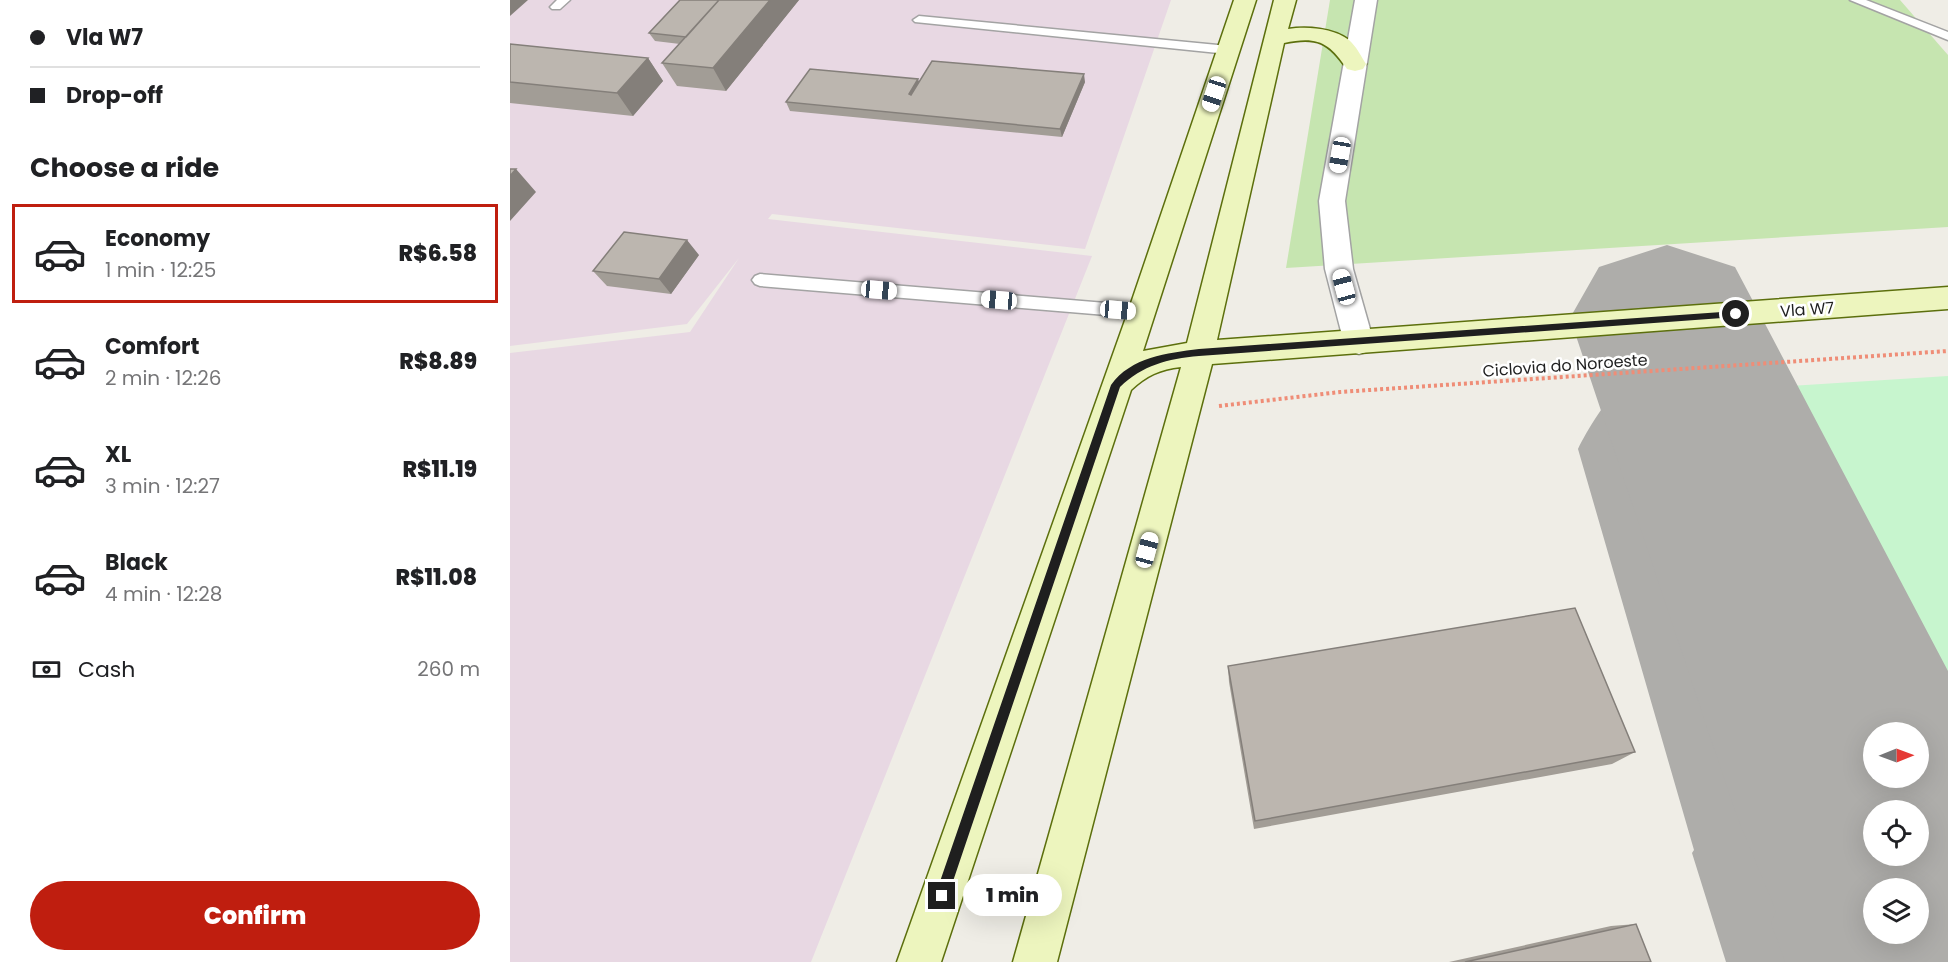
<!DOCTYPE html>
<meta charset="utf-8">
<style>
:root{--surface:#fff;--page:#f2f2f2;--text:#202124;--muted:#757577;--line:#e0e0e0;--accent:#bf1e0f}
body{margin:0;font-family:Poppins,sans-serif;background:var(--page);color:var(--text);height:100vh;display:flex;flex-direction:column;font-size:22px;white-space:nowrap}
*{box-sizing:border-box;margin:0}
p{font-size:20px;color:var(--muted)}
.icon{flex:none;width:33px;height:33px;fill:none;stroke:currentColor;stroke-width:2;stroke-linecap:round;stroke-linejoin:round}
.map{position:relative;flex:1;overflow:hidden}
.panel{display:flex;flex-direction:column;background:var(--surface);width:510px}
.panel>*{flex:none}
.top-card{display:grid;align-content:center;height:132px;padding:0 30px;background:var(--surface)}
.needle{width:39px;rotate:89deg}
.tools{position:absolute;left:1353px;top:722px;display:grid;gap:12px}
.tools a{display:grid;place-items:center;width:66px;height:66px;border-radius:50%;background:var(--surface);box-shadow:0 6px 24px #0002;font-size:30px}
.end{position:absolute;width:27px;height:27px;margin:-14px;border:8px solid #1f1f1f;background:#fff;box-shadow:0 0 0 3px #fff}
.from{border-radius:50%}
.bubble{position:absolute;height:42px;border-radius:21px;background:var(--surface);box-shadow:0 6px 24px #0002;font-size:20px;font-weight:800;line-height:42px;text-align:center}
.car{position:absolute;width:18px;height:36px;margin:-18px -9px;border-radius:8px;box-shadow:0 0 4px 2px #0007;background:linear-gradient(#fff 24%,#345 0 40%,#fff 0 76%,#345 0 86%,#fff 0)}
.top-card b{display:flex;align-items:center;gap:21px;height:57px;font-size:22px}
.top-card b+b{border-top:2px solid var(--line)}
.top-card i{width:15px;height:15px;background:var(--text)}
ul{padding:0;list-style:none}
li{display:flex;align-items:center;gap:18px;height:99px;margin:0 12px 9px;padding:0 18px;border:3px solid transparent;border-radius:0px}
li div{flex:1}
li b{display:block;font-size:22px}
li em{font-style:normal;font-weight:800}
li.selected{border-color:var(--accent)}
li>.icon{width:54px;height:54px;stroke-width:1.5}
h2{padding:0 30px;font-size:27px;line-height:72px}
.pay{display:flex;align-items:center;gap:15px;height:66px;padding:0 30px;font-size:22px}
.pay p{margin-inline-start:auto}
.action{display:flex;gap:12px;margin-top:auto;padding:12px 30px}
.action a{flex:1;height:69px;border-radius:36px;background:var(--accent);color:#fff;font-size:24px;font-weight:800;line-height:69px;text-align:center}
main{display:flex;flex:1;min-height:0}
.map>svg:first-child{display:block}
.industrial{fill:#e8d8e3}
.grass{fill:#c6e5b0}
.park{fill:#c7f5ce}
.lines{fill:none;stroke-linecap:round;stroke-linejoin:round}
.taxiway{fill:#aeadaa;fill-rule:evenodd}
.runway{fill:#aeadaa;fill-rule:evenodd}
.service-casing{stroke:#a3a3a3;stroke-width:3}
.minor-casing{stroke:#a3a3a3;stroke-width:3}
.secondary-casing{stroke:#5c6f0d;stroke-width:3}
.path{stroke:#ef8d77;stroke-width:4;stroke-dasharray:3 3;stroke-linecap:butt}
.service{fill:#fff;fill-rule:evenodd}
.minor{fill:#fff;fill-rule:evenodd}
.secondary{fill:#edf5be;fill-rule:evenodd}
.wall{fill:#a29d96}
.shaded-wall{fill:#847f7a}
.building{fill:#bcb6af;stroke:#847f7a;stroke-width:1.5}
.route{fill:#1f1f1f}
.labels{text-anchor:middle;stroke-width:5;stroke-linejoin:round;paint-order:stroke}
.street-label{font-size:16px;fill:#1f1f1f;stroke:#fff}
</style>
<main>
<section class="panel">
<div class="top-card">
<b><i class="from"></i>Vla W7</b>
<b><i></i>Drop-off</b>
</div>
<h2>Choose a ride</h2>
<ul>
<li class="selected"><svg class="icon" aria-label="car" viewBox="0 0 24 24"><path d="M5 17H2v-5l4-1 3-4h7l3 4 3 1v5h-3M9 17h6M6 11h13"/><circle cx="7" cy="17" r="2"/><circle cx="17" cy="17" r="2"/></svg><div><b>Economy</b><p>1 min · 12:25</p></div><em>R$6.58</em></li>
<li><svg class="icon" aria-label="car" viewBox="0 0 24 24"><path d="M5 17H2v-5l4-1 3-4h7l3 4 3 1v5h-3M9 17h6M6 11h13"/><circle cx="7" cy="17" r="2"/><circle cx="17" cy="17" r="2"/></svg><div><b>Comfort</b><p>2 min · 12:26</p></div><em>R$8.89</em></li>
<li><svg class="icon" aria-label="car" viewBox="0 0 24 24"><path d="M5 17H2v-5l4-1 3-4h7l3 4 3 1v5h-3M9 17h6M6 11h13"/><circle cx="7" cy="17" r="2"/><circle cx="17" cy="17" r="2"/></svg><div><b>XL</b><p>3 min · 12:27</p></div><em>R$11.19</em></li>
<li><svg class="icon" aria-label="car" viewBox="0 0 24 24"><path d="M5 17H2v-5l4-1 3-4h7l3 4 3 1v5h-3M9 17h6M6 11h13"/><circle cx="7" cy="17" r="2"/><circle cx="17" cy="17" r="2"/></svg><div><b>Black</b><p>4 min · 12:28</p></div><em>R$11.08</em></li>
</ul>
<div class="pay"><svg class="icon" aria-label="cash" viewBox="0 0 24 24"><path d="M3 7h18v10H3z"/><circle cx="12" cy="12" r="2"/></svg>Cash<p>260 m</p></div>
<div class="action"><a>Confirm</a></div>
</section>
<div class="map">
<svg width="1438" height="962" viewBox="0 0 1438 962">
<rect width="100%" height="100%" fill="#efede6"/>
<path class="industrial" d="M 0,0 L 661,0 L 575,249 L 262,214 L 258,219 L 582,256 L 301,962 L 0,962 L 0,353 L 180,332 L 229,258 L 177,324 L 0,346 Z"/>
<path class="grass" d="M 820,0 L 1390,0 L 1438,55 L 1438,227 L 776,268 Z"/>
<path class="park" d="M 1438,376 L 1438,744 L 1263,387 Z"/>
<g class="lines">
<path class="taxiway" d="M 1191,366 L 1220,375 L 1233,399 L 1220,423 L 1170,437 L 1156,455 L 1258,740 L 1301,716 L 1339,701 L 1377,716 L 1383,732 L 1364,732 L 1364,777 L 1383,777 L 1377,792 L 1315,829 L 1299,857 L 1336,962 L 1216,962 L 1182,853 L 1184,850 L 1068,449 C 1076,432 1098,395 1114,385 C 1133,373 1169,370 1191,366 Z"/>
<path class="runway" d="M 1157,245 L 1225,267 L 1438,671 L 1438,962 L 1275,962 L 1261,923 L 1266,911 L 1226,814 L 1060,318 L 1089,267 ZM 1364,732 L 1408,732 L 1408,777 L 1364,777 ZM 1364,810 L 1408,810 L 1408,855 L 1364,855 ZM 1364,888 L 1408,888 L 1408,933 L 1364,933 Z"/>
<g class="service-casing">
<path id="service" d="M 47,0 L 60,0 L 50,9 L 42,9 L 40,7 Z
M 1340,0 L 1356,0 L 1438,32 L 1438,40 Z
M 409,16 L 718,46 L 724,50 L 718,54 L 405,22 L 403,20 Z
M 250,274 L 632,306 L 638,308 L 640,312 L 638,316 L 632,318 L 250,286 L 245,284 L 242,280 L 245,276 Z"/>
</g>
<g class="minor-casing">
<path id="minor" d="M 845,0 L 867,0 L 835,201 L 843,269 L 864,343 L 859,351 L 849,354 L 839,351 L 834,343 L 815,269 L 809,201 Z"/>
</g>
<g class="secondary-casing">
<path id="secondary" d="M 724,0 L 746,0 L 633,351 L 677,343 L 764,0 L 786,0 L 778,29 C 797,26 823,28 839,40 C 846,46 851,56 856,64 L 853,69 L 845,71 L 837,69 C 819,42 807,36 774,43 L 707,340 L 1438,287 L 1438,309 L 702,364 L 547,962 L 503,962 L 671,367 C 650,369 636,376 621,390 L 431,962 L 387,962 L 618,312 Z"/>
</g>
<path class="path" d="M 709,406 L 830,392 L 1438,351"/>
<use href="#service" class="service"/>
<use href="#minor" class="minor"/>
<use href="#secondary" class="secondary"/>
</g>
<path class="wall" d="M 170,0 L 289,0 L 216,91 L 167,86 L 152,63 L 170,44 L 145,41 L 139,33 Z
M 0,44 L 138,58 L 153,81 L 123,116 L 0,103 Z
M 409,81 L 575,82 L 552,137 L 280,111 L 276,102 Z
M 189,255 L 161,294 L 97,286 L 83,271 Z
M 718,666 L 1125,752 L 1102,764 L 744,829 L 719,682 Z
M 1126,924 L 1141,962 L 939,962 L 1101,926 Z"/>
<path class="shaded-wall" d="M 0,0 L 18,0 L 0,16 Z
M 260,0 L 289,0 L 216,91 L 203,68 Z
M 138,58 L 153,81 L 123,116 L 107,93 Z
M 574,74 L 575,82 L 552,137 L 550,129 Z
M 408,79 L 411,87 L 402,103 L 399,94 Z
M 6,169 L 26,192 L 0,221 L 0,176 Z
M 177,240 L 189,255 L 161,294 L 149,279 Z"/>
<path class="building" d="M 170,0 L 209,0 L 176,37 L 139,33 Z
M 209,0 L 260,0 L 203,68 L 152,63 Z
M 0,44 L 138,58 L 107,93 L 0,82 Z
M 422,61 L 574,74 L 550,129 L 276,102 L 300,69 L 408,79 L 399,94 L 401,95 Z
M 0,169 L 6,169 L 0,176 Z
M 114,232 L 177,240 L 149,279 L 83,271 Z
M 1065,608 L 1125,752 L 745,821 L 718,666 Z
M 1126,924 L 1141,962 L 955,962 Z"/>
<path class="route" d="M 1226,311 L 1230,314 L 1226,317 L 689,356 C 657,359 633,365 610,387 L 438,896 L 436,900 L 432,902 L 427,900 L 425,896 L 601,385 C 621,357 657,353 689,349 Z"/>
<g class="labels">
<g class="street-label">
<text transform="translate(1297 309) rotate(-4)" y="6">Vla W7</text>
<text transform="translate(1055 365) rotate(-4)" y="6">Ciclovia do Noroeste</text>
</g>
</g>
</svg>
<div class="tools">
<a><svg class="needle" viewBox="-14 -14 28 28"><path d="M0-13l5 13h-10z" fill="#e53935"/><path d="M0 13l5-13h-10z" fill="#757577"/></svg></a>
<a><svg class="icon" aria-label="locate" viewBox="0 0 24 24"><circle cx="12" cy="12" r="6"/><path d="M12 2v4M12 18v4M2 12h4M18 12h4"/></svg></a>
<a><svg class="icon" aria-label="layers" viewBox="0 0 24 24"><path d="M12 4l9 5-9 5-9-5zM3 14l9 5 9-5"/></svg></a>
</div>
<i class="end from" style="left:1226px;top:314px"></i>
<i class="end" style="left:432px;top:896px"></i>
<div class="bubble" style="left:453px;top:874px;width:99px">1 min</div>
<i class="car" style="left:704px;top:94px;rotate:198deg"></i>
<i class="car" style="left:830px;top:155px;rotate:190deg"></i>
<i class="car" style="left:834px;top:287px;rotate:345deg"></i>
<i class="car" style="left:369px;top:290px;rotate:95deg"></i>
<i class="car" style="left:489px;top:300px;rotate:275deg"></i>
<i class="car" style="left:608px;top:310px;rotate:95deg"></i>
<i class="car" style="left:637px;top:550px;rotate:15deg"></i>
</div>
</main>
